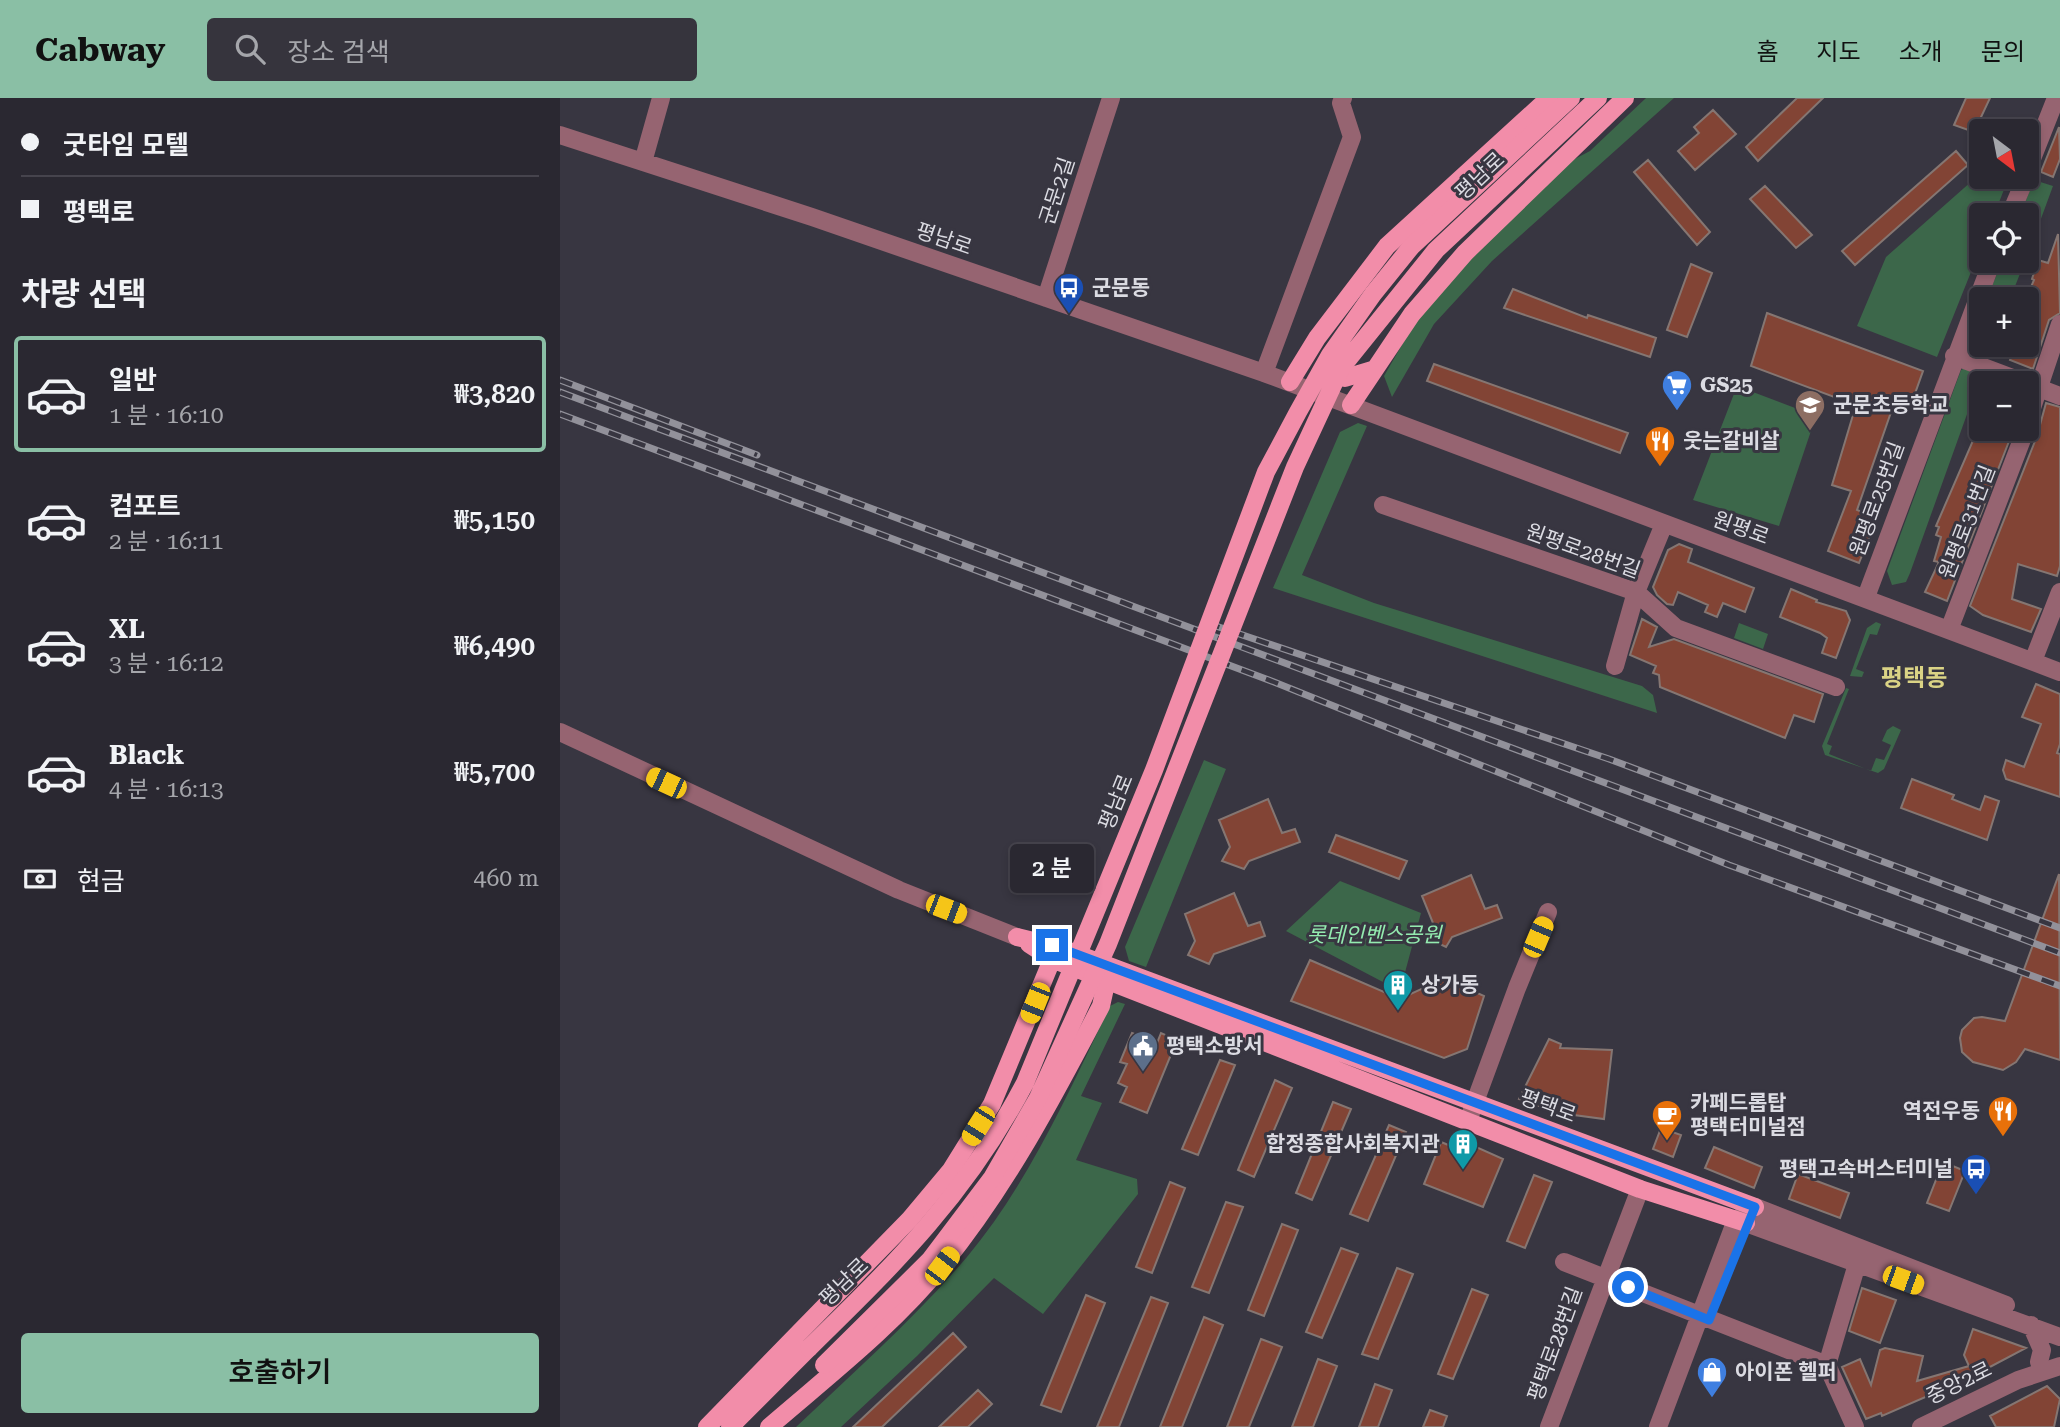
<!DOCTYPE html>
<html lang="ko">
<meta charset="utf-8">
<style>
:root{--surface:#2a2831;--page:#36343d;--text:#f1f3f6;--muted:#a5a6ab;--line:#46444d;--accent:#8abfa5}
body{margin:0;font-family:"Roboto Serif","Noto Sans KR",serif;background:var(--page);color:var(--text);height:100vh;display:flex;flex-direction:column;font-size:26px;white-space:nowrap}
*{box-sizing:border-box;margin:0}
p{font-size:23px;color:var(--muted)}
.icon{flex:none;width:38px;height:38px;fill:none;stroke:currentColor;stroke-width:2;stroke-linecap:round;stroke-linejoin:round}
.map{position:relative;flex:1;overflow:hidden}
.sheet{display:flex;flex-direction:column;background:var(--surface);width:560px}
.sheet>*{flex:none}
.banner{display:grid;align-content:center;height:154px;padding:0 21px;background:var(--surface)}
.needle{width:46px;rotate:148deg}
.fabs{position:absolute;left:1409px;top:21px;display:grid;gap:14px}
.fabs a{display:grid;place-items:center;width:70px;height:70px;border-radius:7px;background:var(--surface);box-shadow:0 4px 10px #0003,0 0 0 2px var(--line);font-size:35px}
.end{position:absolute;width:32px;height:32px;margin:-16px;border:9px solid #1a73e8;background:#fff;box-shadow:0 0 0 4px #fff}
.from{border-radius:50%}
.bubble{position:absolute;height:49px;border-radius:7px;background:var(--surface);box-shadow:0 4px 10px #0003,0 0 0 2px var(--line);font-size:23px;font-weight:600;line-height:49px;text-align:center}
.car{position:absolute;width:21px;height:42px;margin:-21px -10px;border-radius:9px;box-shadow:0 0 5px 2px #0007;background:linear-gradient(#f5c518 24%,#345 0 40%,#f5c518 0 76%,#345 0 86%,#f5c518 0)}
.banner b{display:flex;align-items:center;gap:24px;height:66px;font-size:26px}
.banner b+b{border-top:2px solid var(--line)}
.banner i{width:18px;height:18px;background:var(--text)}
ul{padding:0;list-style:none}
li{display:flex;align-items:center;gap:21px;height:116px;margin:0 14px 10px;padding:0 7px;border:4px solid transparent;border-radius:7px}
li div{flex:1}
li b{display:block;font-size:26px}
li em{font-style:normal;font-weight:600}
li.current{border-color:var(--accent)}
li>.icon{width:63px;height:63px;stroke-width:1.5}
h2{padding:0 21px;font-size:32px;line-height:84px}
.pay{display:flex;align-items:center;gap:18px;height:77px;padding:0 21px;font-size:26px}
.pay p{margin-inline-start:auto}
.primary-button{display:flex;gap:14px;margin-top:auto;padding:14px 21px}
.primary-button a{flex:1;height:80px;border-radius:7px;background:var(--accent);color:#111;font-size:28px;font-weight:600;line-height:80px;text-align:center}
header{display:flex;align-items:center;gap:42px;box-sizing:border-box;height:98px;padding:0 35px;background:var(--accent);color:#111}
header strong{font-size:33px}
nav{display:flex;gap:38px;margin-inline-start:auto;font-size:24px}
.search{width:490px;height:63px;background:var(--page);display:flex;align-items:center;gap:18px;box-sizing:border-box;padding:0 24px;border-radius:7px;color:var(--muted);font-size:26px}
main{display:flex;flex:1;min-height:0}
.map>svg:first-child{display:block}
.green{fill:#3c674a}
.building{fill:#824435;stroke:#857672;stroke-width:2}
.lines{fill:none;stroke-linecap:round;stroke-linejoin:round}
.minor{stroke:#966471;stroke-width:18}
.major{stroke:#f28da9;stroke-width:18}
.rail-casing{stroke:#92919a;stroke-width:7}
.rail{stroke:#383641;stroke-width:4.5;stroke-dasharray:13;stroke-linecap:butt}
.major-bridge{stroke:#f28da9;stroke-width:18}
.route{stroke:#1a73e8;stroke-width:9}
.labels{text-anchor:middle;stroke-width:6;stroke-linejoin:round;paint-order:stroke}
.street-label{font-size:21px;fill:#dbdbe2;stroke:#383641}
.poi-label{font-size:21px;font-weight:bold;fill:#dbdbe2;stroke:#383641;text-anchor:start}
.park-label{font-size:21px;font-style:italic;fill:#94ebb0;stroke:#383641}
.quarter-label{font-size:24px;font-weight:bold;fill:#dad385;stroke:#383641}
</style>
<header>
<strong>Cabway</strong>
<div class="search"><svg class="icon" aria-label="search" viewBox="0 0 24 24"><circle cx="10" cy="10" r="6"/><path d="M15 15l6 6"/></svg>장소 검색</div>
<nav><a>홈</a><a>지도</a><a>소개</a><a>문의</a></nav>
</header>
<main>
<section class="sheet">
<div class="banner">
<b><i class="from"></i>굿타임 모텔</b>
<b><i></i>평택로</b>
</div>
<h2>차량 선택</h2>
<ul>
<li class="current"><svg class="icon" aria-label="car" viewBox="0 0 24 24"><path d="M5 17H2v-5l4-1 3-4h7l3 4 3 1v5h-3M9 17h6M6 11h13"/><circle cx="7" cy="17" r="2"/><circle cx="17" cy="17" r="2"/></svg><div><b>일반</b><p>1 분 · 16:10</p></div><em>₩3,820</em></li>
<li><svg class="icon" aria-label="car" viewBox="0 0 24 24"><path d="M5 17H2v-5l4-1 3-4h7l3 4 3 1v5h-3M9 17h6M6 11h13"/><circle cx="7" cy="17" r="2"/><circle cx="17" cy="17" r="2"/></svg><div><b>컴포트</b><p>2 분 · 16:11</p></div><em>₩5,150</em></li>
<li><svg class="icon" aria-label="car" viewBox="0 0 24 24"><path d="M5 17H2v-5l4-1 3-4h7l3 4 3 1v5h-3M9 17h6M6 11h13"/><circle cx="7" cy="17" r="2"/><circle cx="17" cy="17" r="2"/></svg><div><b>XL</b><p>3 분 · 16:12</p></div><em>₩6,490</em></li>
<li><svg class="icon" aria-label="car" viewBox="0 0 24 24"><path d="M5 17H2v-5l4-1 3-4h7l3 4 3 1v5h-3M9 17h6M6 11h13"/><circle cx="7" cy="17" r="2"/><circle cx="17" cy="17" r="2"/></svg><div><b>Black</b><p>4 분 · 16:13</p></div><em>₩5,700</em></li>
</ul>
<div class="pay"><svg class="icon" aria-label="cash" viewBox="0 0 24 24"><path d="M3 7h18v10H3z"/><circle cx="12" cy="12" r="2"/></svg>현금<p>460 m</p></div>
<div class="primary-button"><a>호출하기</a></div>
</section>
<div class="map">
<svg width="1500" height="1329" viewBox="0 0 1500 1329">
<rect width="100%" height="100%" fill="#383641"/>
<path class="green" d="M 1086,0 L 1114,0 L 932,163 L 874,226 L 832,299 L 824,278 L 854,226 L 908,159 L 1005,66 L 1030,53 Z
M 1421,75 L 1421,79 L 1447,84 L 1434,117 L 1421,117 L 1421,149 L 1377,259 L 1297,228 L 1326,159 Z
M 1474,82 L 1493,88 L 1467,159 L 1466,117 L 1460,117 Z
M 1442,163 L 1465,163 L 1450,201 L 1427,201 Z
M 1421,215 L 1421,247 L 1433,247 L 1431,253 L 1424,256 L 1414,253 L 1409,245 Z
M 1408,268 L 1418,273 L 1420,280 L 1350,475 L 1346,484 L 1332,487 L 1327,473 L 1401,272 Z
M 1177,288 L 1256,318 L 1219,428 L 1133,402 Z
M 798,325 L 807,328 L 742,477 L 814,505 L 1082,588 L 1093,597 L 1097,615 L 713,490 L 780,334 Z
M 1316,524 L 1321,526 L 1317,537 L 1310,536 L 1296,571 L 1304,574 L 1302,579 L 1290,578 L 1307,530 Z
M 1179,525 L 1208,536 L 1203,551 L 1174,540 Z
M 1286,590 L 1289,591 L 1267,646 L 1272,648 L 1269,656 L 1311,673 L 1316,660 L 1324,662 L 1331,647 L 1322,643 L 1327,632 L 1333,628 L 1341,632 L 1324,671 L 1318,675 L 1265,657 L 1262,648 Z
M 644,662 L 666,671 L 586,869 L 569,863 L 565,849 Z
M 780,783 L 861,815 L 840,893 L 726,833 Z
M 558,904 L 565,906 L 521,998 L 542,1005 L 516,1062 L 577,1081 L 578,1096 L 483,1216 L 434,1180 L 357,1258 L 281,1329 L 236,1329 C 294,1274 355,1220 407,1159 C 468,1086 509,994 550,908 Z"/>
<path class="building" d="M 1237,0 L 1263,0 L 1198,63 L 1186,49 Z
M 1406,0 L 1430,0 L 1414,34 L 1394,27 Z
M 1153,12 L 1176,36 L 1135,72 L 1118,53 L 1139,35 L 1134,29 Z
M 1499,29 L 1500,61 L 1493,79 L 1481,74 Z
M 1396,53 L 1408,67 L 1295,167 L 1282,153 Z
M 1088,62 L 1150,134 L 1137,147 L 1074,74 Z
M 1205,88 L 1252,137 L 1236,150 L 1190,101 Z
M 1498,136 L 1500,215 L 1489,222 L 1473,271 L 1450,262 L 1456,247 L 1466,247 L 1466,201 L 1474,182 L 1472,181 L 1478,162 L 1488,165 Z
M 1131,166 L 1152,175 L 1127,239 L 1107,232 Z
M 953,191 L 1027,220 L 1028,217 L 1096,240 L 1090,259 L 944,210 Z
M 1207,215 L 1363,273 L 1353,301 L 1337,297 L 1297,412 L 1317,420 L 1299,465 L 1268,453 L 1291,393 L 1272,387 L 1296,307 L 1191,268 Z
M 874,266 L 1068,335 L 1060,355 L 867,283 Z
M 1486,305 L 1500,309 L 1500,468 L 1497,478 L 1458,466 L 1452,501 L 1481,511 L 1471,534 L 1423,517 L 1410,508 L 1477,338 Z
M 1418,331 L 1453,333 L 1387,503 L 1365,494 L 1379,464 L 1374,463 L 1381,439 L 1376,437 L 1379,429 L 1376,428 Z
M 1119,446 L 1132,451 L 1128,464 L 1194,490 L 1185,514 L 1163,505 L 1157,519 L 1145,514 L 1148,507 L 1118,494 L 1113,507 L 1107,506 L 1097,497 L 1093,489 L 1108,452 Z
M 1231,491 L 1257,502 L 1256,504 L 1286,513 L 1290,522 L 1276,560 L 1262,555 L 1267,540 L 1260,535 L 1220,519 Z
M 1082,521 L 1097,529 L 1089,549 L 1114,541 L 1263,596 L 1254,624 L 1234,617 L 1225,640 L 1100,589 L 1099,577 L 1093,575 L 1096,568 L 1070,557 Z
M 1476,586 L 1500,596 L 1500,646 L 1497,655 L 1500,656 L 1500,699 L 1446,681 L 1443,672 L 1446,662 L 1464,669 L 1481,626 L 1462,619 Z
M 1352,681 L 1394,697 L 1392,701 L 1420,712 L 1425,698 L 1439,703 L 1427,742 L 1341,710 Z
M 708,701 L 722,735 L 735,731 L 740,744 L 689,763 L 684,771 L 662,763 L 670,749 L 659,722 Z
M 776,737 L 847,763 L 839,781 L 769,754 Z
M 1499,776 L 1500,962 L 1465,951 L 1456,964 L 1443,972 L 1413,964 L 1402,954 L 1400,940 L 1402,932 L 1414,920 L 1422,919 L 1445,923 Z
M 911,777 L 925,811 L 937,807 L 942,820 L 892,839 L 886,849 L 865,839 L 873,825 L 862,798 Z
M 674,795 L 688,828 L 700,824 L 705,838 L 654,856 L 649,866 L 628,857 L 635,843 L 625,816 Z
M 750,862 L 840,901 L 885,880 L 924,898 L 907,951 L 884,960 L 731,903 Z
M 572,935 L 597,945 L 601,935 L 617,942 L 587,1015 L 560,1004 L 567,989 L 558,985 L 567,966 L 560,964 Z
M 989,941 L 1001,946 L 1000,950 L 1052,952 L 1044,1021 L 999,1015 L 959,1001 Z
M 660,962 L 675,967 L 638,1057 L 622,1051 Z
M 715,982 L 732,990 L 694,1079 L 678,1072 Z
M 773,1004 L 791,1011 L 752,1102 L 736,1095 Z
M 829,1027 L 846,1034 L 808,1123 L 790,1116 Z
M 1101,1030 L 1121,1037 L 1113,1059 L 1093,1051 Z
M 881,1044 L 910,1056 L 914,1048 L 943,1061 L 923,1109 L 864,1086 Z
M 1154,1049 L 1202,1069 L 1194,1090 L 1145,1070 Z
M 1383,1064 L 1405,1073 L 1389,1113 L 1367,1105 Z
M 1238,1076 L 1289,1095 L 1280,1120 L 1229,1101 Z
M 974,1077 L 992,1084 L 965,1150 L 947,1143 Z
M 610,1084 L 625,1090 L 592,1175 L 576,1169 Z
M 666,1104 L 683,1109 L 649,1195 L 632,1189 Z
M 722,1126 L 738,1132 L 704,1218 L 688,1212 Z
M 781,1150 L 798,1156 L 762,1240 L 746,1234 Z
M 837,1170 L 853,1176 L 818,1261 L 802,1256 Z
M 1302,1190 L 1336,1202 L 1320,1245 L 1289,1233 Z
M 912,1191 L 928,1197 L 893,1281 L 878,1276 Z
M 526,1197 L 545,1205 L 501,1314 L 481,1307 Z
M 591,1199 L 608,1205 L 559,1329 L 537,1329 Z
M 644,1219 L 663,1227 L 622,1329 L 600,1329 Z
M 1413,1231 L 1466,1250 L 1409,1280 L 1322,1318 L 1321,1315 L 1306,1321 L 1282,1269 L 1300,1261 L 1311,1287 L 1320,1252 L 1325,1250 L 1363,1258 L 1357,1283 L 1409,1268 L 1404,1257 Z
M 393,1235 L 406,1249 L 322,1329 L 293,1329 Z
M 701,1241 L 722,1249 L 689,1329 L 667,1329 Z
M 758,1261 L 777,1268 L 753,1329 L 732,1329 Z
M 815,1286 L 832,1292 L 818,1329 L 799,1329 Z
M 1487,1288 L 1500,1301 L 1494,1329 L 1436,1329 L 1430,1318 Z
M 418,1292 L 432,1306 L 408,1329 L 379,1329 Z
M 870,1312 L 887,1318 L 883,1329 L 863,1329 Z"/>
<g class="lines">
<path class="minor" d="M 0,37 L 252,119 L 704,275 L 1500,574
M 83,64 L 101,0
M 1466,76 L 1496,0
M 1450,117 L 1466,79
M 486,200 L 551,0
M 1394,258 L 1500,298
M 704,275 L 792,39 L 781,5 L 783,0
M 1466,328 L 1500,226
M 823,407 L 1076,494 L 1116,530 L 1276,589
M 1306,499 L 1432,163
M 1389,532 L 1466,331
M 1473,563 L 1500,494
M 1055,568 L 1076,494 L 1104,426
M 0,634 L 339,792 L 457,839
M 908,1023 L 957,890 L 988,814
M 1195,1109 L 1446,1207
M 1186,1125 L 1500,1239
M 1004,1164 L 1267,1267 L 1295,1329
M 1471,1227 L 1482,1252 L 1479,1264
M 1267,1267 L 1297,1166
M 989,1329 L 1080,1091
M 1098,1329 L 1176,1122 L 1189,1113
M 1361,1329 L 1458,1282 L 1500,1268"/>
<path class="major" d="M 765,271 L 785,280 L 815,271
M 730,284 L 757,240 L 827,148 L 989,0
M 791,307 L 852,216 L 905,155 L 1065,0
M 457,839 L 498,849 L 1195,1109
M 469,846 L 492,861 L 1080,1091 L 1186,1125
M 147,1329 L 350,1121 L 391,1072 L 432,1006 L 496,852
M 170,1329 L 249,1250
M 209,1329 C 268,1278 334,1227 383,1166 C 447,1087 494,998 541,908 L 545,890 L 540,870"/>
<g class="rail-casing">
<path id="rail" d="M 0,282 L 197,357
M 0,294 L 1500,855
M 0,316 L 714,584 L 1169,767 L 1500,888
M 647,525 L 1049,661 L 1500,830"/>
</g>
<use href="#rail" class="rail"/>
<path class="major-bridge" d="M 249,1250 C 336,1165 408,1094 465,985 L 594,672 L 706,374 L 738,314 L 770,257 L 813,196 L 851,149 L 1011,0
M 264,1267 L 370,1162 L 432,1080 L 478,1000 L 548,846 L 735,369 L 781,270 L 876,152 L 1038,0"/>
</g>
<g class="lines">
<path class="route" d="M 492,847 L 1195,1109 L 1149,1222 L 1068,1189"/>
</g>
<defs>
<g id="bus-pin" transform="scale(1.575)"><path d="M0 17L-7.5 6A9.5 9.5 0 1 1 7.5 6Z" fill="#1a4fb4" stroke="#383641"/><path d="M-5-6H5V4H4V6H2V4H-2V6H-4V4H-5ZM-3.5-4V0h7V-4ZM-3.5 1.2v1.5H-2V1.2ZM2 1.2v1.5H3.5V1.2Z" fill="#fff"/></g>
<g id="supermarket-pin" transform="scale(1.575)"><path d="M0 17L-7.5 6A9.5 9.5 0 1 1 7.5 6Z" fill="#3f7fe0" stroke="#383641"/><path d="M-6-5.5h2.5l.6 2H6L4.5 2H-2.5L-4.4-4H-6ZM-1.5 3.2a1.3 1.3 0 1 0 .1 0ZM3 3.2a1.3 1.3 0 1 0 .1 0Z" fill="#fff"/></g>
<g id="school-pin" transform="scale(1.575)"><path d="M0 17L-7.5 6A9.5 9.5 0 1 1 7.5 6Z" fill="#8d6e63" stroke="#383641"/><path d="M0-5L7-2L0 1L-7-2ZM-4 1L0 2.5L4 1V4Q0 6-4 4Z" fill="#fff"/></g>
<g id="restaurant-pin" transform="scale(1.575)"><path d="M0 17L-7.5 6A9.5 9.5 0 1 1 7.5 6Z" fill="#e8710a" stroke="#383641"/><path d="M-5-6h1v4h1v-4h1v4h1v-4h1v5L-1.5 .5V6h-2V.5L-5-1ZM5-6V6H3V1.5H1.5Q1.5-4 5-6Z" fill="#fff"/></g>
<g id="building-pin" transform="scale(1.575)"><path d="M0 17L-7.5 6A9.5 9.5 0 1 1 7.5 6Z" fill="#0f9aa8" stroke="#383641"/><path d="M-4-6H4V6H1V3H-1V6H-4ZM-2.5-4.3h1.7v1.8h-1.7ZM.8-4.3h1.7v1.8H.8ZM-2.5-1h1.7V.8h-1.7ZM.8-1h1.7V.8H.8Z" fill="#fff"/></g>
<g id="civic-pin" transform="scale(1.575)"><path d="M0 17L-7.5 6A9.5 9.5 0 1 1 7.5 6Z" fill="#5c6f8a" stroke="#383641"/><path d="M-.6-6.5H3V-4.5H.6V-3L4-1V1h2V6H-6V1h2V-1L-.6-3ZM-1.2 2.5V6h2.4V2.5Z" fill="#fff"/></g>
<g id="cafe-pin" transform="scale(1.575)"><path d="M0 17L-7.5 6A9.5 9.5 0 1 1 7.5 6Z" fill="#e8710a" stroke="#383641"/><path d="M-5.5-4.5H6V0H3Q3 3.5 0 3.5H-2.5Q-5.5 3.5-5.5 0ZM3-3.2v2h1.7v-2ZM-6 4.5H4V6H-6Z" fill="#fff"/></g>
<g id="shop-pin" transform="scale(1.575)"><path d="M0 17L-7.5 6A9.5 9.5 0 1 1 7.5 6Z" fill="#3f7fe0" stroke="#383641"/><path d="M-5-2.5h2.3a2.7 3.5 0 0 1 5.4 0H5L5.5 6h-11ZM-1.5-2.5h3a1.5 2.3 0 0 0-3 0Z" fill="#fff"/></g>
</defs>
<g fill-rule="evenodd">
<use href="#bus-pin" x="509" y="190"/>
<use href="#supermarket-pin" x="1117" y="287"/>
<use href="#school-pin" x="1250" y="307"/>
<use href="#restaurant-pin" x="1100" y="343"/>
<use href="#building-pin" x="838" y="887"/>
<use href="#civic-pin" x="583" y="948"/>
<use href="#restaurant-pin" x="1443" y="1013"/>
<use href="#cafe-pin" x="1107" y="1017"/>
<use href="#building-pin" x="903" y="1046"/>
<use href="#bus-pin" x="1416" y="1071"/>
<use href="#shop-pin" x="1152" y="1274"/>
</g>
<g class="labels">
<g class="street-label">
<text transform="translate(920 78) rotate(-43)" y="7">평남로</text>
<text transform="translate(497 93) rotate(-72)" y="7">군문2길</text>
<text transform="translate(384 141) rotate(19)" y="7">평남로</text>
<text transform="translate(1317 401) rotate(-70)" y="7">원평로25번길</text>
<text transform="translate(1407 424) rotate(-69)" y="7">원평로31번길</text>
<text transform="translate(1181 430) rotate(20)" y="7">원평로</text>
<text transform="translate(1023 453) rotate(20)" y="7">원평로28번길</text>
<text transform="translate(556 704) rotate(-68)" y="7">평남로</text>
<text transform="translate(988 1008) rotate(20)" y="7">평택로</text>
<text transform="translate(284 1184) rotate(-44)" y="7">평남로</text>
<text transform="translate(995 1246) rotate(-70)" y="7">평택로28번길</text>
<text transform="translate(1399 1285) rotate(-26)" y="7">중앙2로</text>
</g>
<g class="poi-label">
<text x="532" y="197">군문동</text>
<text x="1140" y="294">GS25</text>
<text x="1273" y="314">군문초등학교</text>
<text x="1123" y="350">웃는갈비살</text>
<text x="861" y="894">상가동</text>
<text x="606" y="955">평택소방서</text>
<text x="1130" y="1012">카페드롭탑<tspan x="1130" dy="24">평택터미널점</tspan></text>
<text x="1420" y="1020" text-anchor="end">역전우동</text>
<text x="880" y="1053" text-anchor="end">합정종합사회복지관</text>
<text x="1393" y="1078" text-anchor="end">평택고속버스터미널</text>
<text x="1175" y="1281">아이폰 헬퍼</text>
</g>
<g class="park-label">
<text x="814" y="844">롯데인벤스공원</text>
</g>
<g class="quarter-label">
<text x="1354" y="588">평택동</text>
</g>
</g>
</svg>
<div class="fabs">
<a><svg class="needle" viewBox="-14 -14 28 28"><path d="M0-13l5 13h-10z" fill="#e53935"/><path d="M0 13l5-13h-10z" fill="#a5a6ab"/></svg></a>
<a><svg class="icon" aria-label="locate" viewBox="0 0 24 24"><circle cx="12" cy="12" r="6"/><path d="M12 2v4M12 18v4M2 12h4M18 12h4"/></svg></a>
<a>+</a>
<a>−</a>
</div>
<i class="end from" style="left:1068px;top:1189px"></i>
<i class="end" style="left:492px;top:847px"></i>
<div class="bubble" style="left:450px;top:746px;width:84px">2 분</div>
<i class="car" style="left:106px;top:685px;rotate:295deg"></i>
<i class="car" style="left:386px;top:811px;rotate:111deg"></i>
<i class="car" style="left:978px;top:839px;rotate:23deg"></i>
<i class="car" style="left:475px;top:905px;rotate:202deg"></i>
<i class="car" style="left:418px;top:1028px;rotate:212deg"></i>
<i class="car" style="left:382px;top:1168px;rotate:37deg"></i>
<i class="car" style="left:1343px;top:1182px;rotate:110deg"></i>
</div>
</main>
